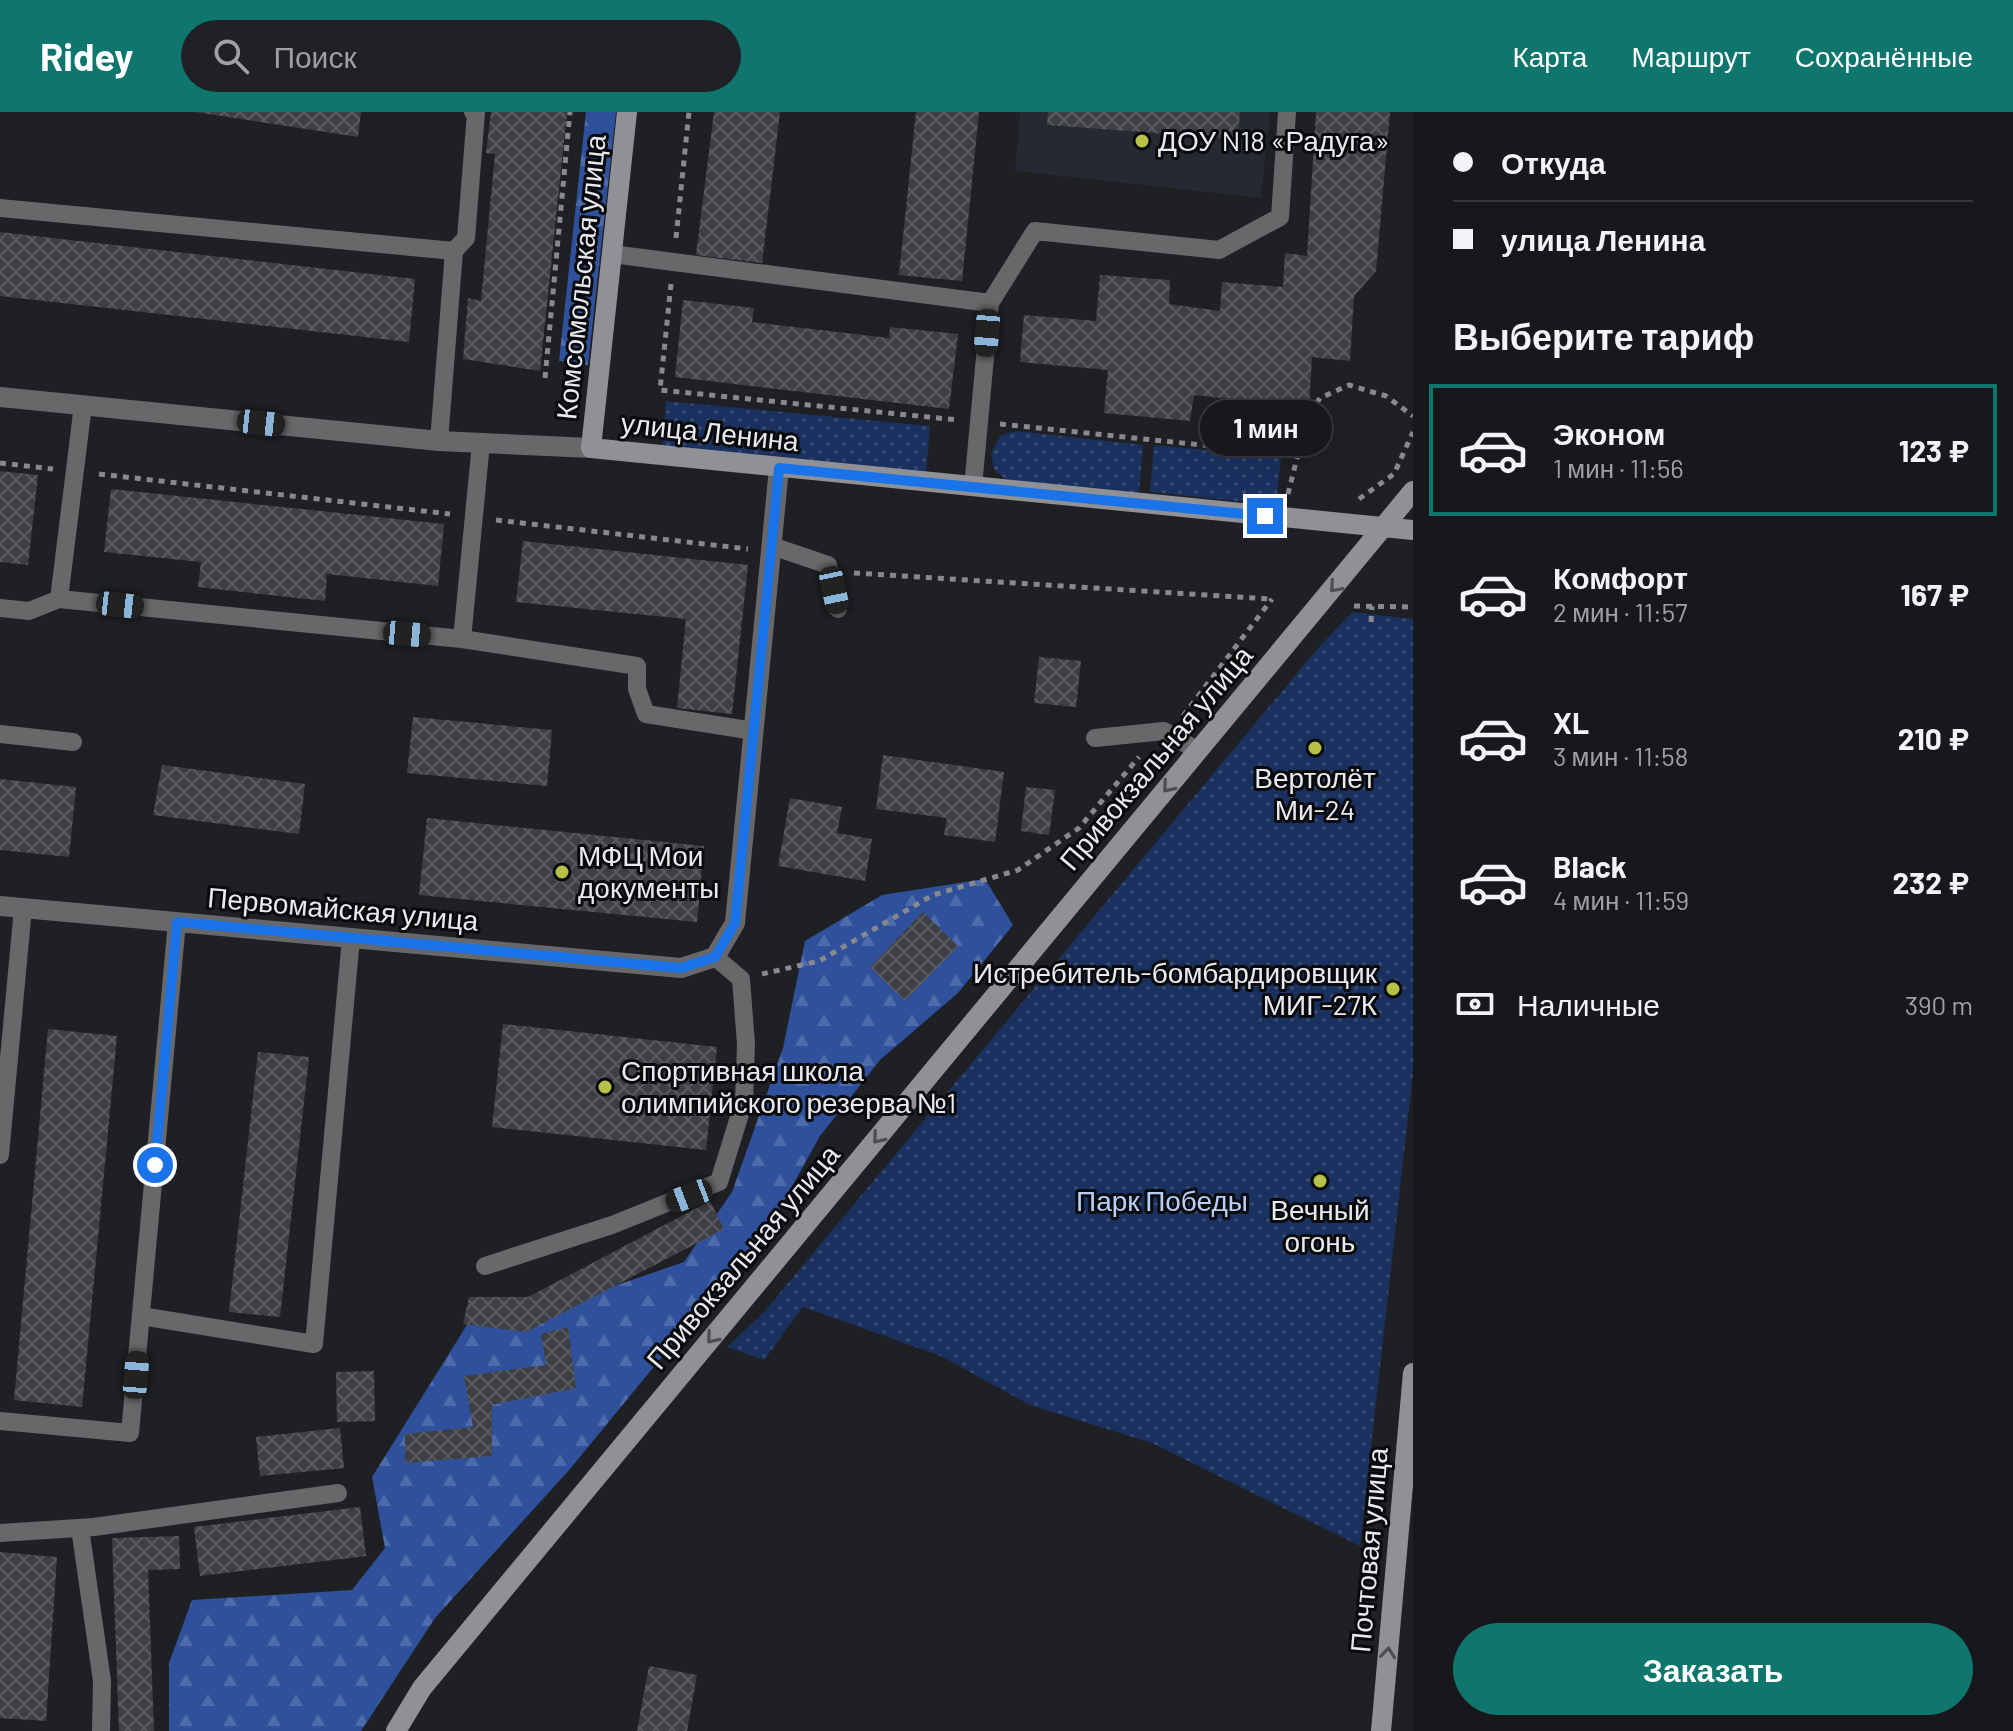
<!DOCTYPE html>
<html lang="ru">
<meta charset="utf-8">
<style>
:root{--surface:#16181b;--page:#1f2124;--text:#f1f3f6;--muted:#9ea0a3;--line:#35373a;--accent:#0f766e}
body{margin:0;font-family:Barlow,sans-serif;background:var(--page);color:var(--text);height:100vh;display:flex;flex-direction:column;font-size:30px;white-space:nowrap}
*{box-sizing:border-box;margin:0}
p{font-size:26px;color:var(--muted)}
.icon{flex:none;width:44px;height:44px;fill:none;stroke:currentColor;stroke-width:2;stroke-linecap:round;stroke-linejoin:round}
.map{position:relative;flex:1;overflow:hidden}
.panel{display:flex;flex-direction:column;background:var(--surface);width:600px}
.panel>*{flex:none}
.top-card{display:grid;align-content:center;height:176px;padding:0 40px;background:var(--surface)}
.end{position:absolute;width:36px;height:36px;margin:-18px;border:10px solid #1a73e8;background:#fff;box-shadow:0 0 0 4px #fff}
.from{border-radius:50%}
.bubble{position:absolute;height:56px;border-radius:28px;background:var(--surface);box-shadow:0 8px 32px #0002,0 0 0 2px var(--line);font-size:26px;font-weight:700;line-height:56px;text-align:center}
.car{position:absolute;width:24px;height:48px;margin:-24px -12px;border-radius:10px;box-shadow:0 0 6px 2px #0007;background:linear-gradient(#222 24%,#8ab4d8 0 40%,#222 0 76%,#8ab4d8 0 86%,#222 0)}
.top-card b{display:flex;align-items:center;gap:28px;height:76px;font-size:30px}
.top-card b+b{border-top:2px solid var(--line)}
.top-card i{width:20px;height:20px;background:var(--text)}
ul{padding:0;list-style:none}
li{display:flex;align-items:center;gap:24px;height:132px;margin:0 16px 12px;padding:0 24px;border:4px solid transparent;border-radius:0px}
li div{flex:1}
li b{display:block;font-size:30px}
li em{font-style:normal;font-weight:700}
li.on{border-color:var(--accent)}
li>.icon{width:72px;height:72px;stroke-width:1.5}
h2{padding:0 40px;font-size:36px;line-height:96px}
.pay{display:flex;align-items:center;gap:20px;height:88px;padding:0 40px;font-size:30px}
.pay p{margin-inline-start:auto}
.cta{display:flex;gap:16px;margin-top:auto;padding:16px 40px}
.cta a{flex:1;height:92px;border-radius:48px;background:var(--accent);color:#fff;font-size:32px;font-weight:700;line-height:92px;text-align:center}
header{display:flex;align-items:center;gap:48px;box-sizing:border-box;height:112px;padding:0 40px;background:var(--accent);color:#fff}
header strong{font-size:38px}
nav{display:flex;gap:44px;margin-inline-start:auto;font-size:28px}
.search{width:560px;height:72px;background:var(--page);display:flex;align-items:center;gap:20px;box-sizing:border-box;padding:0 28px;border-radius:44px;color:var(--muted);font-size:30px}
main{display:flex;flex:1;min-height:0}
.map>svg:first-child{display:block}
.built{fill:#242932}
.green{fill:url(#green-dots)}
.forest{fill:url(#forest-firs)}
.building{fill:url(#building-cross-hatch)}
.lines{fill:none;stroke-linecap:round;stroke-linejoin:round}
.path{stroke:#87898d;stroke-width:5;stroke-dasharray:6 6;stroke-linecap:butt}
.lane{stroke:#67686a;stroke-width:18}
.street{stroke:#67686a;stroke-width:20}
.secondary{stroke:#909195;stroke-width:20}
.oneway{stroke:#4c4e50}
.route{stroke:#1a73e8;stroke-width:10}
.poi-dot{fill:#b7c148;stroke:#090a0c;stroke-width:3}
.labels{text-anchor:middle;stroke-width:6;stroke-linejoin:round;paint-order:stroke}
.poi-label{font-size:28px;fill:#e8eaed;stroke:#090a0c;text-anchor:start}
.street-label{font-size:28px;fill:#e8eaed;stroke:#090a0c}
.park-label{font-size:28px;fill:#b8cef8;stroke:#090a0c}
</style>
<header>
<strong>Ridey</strong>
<div class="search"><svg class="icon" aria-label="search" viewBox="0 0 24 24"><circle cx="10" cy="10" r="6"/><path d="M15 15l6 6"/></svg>Поиск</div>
<nav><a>Карта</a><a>Маршрут</a><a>Сохранённые</a></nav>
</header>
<main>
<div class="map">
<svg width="1413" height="1619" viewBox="0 0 1413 1619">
<defs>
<pattern id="green-dots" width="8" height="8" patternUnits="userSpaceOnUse" patternTransform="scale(2)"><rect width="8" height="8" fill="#1a305f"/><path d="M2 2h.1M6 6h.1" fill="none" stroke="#3b4e76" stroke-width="1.8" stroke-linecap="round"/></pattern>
<pattern id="forest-firs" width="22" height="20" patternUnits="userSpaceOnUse" patternTransform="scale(2)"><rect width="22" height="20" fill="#2f519c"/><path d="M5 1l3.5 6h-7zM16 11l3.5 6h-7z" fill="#4d6aaa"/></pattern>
<pattern id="building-cross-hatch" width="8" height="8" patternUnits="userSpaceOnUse" patternTransform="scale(2)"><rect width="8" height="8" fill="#3d3f44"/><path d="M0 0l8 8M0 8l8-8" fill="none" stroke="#595b5f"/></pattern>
</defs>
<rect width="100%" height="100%" fill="#1e2024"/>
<path class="built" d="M 1020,0 L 1270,0 L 1261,86 L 1015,59 Z"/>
<path class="green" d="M 666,289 L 930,314 L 926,360 L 662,335 Z
M 1017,319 L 1143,333 L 1139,382 L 1007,369 L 994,357 L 991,341 L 1001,323 Z
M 1154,333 L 1281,345 L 1276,393 L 1150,380 Z
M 1352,500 L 1413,507 L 1413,960 L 1360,1434 L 1152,1331 L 1030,1293 L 941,1244 L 803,1195 L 764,1248 L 727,1235 L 764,1200 L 1319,535 Z"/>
<path class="forest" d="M 586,0 L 616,0 L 588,253 L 559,249 Z
M 985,767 L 1013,813 L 958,881 L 880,948 L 820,1024 L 771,1112 L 570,1357 L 435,1506 L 361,1619 L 169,1619 L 169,1551 L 192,1488 L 352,1478 L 385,1436 L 372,1365 L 475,1200 L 591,1182 L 684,1150 L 732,1080 L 783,936 L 805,829 L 882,783 Z"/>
<path class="building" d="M 195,0 L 361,0 L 358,25 Z
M 491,0 L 567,0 L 540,259 L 463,247 L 468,186 L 481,189 L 495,42 L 486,41 Z
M 714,0 L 780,0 L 762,151 L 696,143 Z
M 916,0 L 979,0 L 962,169 L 899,163 Z
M 1048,0 L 1240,0 L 1238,27 L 1047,13 Z
M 1316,0 L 1390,0 L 1376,159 L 1354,184 L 1350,249 L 1312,245 L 1309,295 L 1194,283 L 1190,309 L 1104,301 L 1108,258 L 1020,250 L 1024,203 L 1096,209 L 1100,163 L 1170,168 L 1169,192 L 1220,199 L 1222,170 L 1283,175 L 1285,141 L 1307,144 Z
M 0,120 L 415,167 L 409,230 L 0,184 Z
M 683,188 L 754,196 L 752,210 L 889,226 L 890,215 L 958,222 L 949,297 L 675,265 Z
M 0,359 L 38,363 L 28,453 L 0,450 Z
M 111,377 L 444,412 L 438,474 L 327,462 L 325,489 L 198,475 L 201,450 L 104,440 Z
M 523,429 L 748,453 L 732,602 L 677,596 L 686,507 L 516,490 Z
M 1039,545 L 1081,549 L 1076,595 L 1034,591 Z
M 413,605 L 552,618 L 547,674 L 407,661 Z
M 883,643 L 1004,660 L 995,730 L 944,723 L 947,706 L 876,697 Z
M 162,653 L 305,672 L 299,722 L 153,703 Z
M 0,667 L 76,675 L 69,745 L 0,738 Z
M 1026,675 L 1055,678 L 1049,723 L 1021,719 Z
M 790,686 L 842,695 L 837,721 L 872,727 L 865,769 L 778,754 Z
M 427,706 L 704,734 L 697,810 L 419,783 Z
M 923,800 L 958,834 L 905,889 L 870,855 Z
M 503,912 L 717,935 L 706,1038 L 492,1015 Z
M 48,917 L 117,924 L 82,1295 L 14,1288 Z
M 258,940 L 309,945 L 280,1205 L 229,1200 Z
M 710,1089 L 724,1117 L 526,1220 L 463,1212 L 469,1185 L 528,1185 Z
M 568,1215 L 576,1276 L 492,1293 L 492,1344 L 405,1351 L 405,1322 L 473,1315 L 464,1264 L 546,1253 L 541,1222 Z
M 374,1259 L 375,1309 L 337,1310 L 336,1260 Z
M 340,1316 L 344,1356 L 260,1364 L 256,1325 Z
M 360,1395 L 366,1444 L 200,1464 L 194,1415 Z
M 179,1424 L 180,1457 L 148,1458 L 154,1619 L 119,1619 L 112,1426 Z
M 0,1440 L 57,1445 L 46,1609 L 0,1606 Z
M 649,1554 L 697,1563 L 687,1619 L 637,1619 Z"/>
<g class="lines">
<path class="path" d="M 676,126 L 689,0
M 671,172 L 660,278 L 958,308
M 545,266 L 570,0
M 1000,312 L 1298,343
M 0,351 L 53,357
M 99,362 L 450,402
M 1288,382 L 1307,306 L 1320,286 L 1349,273 L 1386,284 L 1413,304
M 1359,387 L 1394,362 L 1413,320
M 496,408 L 748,437
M 854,461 L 1271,487
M 1354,494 L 1413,495
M 1371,510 L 1372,494
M 1183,604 L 1272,487
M 1101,713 L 1153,644
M 762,862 L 819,849 L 933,783 L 1018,758 L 1079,716 L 1139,645"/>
<path class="lane" d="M 0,96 L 454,139
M 612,142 L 990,191
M 439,329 L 454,139 L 466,126 L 476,1 L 473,0
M 973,375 L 990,191 L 1035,119 L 1219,138 L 1280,105 L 1287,0
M 772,434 L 828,453 L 838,497
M 59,487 L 462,527 L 481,331
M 0,496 L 29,499 L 59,487 L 83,293
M 462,527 L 637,554 L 637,577 L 646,602 L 754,619
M 0,622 L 73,630
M 1095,626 L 1164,619 L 1198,639
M 0,1043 L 23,796
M 485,1154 L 612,1113 L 719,1070 L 744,989 L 746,932 L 741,867 L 715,845
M 141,1204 L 314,1232 L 351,826
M 0,1309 L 130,1321 L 177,810
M 80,1416 L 102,1569 L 101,1619
M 0,1421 L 94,1415 L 338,1381"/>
<path class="street" d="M 0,285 L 439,329 L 591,336
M 0,794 L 681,856 L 715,845 L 735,811 L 779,356"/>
<path class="secondary" d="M 627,0 L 591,336 L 1413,418
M 396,1619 L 422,1576 L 1413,379
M 1381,1619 L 1413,1261"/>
</g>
<defs><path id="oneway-chevron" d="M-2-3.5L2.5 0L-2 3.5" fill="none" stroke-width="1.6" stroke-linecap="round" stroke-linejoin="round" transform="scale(2)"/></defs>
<g class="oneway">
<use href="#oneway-chevron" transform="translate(1335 475) rotate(131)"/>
<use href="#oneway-chevron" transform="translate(1168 675) rotate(130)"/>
<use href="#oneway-chevron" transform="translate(878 1026) rotate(130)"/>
<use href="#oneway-chevron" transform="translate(712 1226) rotate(130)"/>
<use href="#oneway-chevron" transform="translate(1388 1541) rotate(-85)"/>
</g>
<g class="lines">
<path class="route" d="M 155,1053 L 177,810 L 681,856 L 715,845 L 735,811 L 779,356 L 1265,404"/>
</g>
<g class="poi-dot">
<circle cx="1142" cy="29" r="8"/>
<circle cx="1315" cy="636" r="8"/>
<circle cx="562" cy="760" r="8"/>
<circle cx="1393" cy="877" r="8"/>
<circle cx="605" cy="975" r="8"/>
<circle cx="1320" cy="1069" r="8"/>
</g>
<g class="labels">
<g class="poi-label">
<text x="1158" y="39">ДОУ N18 «Радуга»</text>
<text x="1315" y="676" text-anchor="middle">Вертолёт<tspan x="1315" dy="32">Ми-24</tspan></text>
<text x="578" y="754">МФЦ Мои<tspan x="578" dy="32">документы</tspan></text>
<text x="1377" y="871" text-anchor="end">Истребитель-бомбардировщик<tspan x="1377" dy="32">МИГ-27К</tspan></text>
<text x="621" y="969">Спортивная школа<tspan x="621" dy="32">олимпийского резерва №1</tspan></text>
<text x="1320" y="1108" text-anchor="middle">Вечный<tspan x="1320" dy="32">огонь</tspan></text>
</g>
<g class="street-label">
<text transform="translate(581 165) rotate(-84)" y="10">Комсомольская улица</text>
<text transform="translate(710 320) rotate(6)" y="10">улица Ленина</text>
<text transform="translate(1156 646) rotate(-50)" y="10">Привокзальная улица</text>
<text transform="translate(343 797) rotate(5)" y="10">Первомайская улица</text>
<text transform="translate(743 1145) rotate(-50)" y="10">Привокзальная улица</text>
<text transform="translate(1369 1438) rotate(-85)" y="10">Почтовая улица</text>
</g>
<g class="park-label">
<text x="1162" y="1099">Парк Победы</text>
</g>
</g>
</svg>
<i class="end from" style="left:155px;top:1053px"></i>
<i class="end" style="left:1265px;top:404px"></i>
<div class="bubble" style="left:1200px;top:288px;width:132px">1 мин</div>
<i class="car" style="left:987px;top:221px;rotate:185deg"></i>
<i class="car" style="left:261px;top:311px;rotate:96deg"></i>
<i class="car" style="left:834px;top:478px;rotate:168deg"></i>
<i class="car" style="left:120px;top:493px;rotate:96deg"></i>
<i class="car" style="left:407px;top:522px;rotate:95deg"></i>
<i class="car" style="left:689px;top:1084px;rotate:249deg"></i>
<i class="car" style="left:136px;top:1263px;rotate:5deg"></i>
</div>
<section class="panel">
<div class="top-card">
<b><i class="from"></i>Откуда</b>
<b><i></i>улица Ленина</b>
</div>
<h2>Выберите тариф</h2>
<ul>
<li class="on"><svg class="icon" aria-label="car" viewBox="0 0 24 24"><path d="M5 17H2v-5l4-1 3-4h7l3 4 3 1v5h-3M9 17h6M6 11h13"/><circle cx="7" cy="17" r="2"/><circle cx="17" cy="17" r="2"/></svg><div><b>Эконом</b><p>1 мин · 11:56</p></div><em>123 ₽</em></li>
<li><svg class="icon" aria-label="car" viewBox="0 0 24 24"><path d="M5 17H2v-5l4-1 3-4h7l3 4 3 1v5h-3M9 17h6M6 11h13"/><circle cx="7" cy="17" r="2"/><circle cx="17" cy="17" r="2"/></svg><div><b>Комфорт</b><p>2 мин · 11:57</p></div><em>167 ₽</em></li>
<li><svg class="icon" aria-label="car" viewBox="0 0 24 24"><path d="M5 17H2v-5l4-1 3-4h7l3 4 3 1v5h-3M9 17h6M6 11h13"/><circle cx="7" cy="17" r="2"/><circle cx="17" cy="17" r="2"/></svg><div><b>XL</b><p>3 мин · 11:58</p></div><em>210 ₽</em></li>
<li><svg class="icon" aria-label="car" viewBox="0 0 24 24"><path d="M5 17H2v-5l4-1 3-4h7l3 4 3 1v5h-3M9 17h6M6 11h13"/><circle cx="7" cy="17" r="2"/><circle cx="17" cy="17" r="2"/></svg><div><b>Black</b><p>4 мин · 11:59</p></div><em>232 ₽</em></li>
</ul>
<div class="pay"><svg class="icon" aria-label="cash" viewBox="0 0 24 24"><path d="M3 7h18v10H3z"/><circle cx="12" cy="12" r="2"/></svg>Наличные<p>390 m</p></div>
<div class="cta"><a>Заказать</a></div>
</section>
</main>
